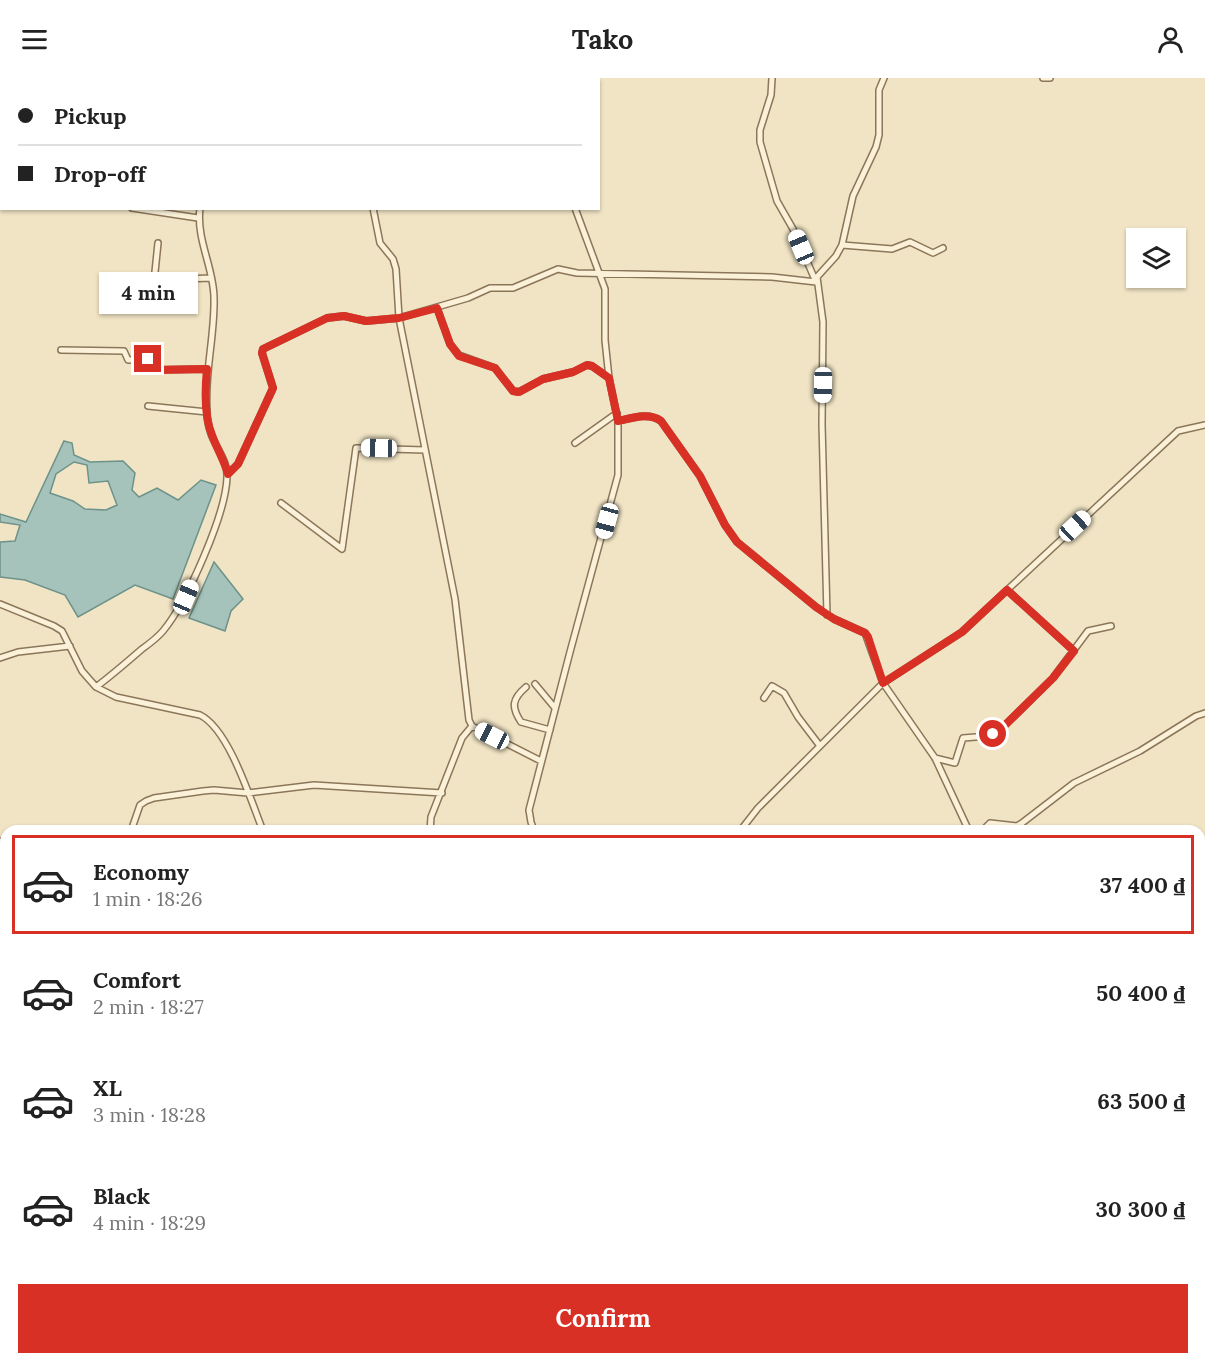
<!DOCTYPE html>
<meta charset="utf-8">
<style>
:root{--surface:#fff;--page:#f6f6f6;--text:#222;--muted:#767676;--line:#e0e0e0;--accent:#d93025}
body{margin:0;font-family:Lora,serif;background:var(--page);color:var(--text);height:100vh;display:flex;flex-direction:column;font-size:22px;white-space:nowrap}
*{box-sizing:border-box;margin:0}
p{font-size:20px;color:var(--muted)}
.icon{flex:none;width:33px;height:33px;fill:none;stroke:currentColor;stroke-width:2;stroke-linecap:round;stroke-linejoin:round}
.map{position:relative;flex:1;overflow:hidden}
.sheet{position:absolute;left:0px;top:747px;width:1206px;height:540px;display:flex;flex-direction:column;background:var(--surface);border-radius:18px 18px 0 0;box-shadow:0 2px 4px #0004}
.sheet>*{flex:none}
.hud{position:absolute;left:0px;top:0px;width:600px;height:132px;box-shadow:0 2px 4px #0004;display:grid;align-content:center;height:132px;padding:0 18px;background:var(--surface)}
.tools{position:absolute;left:1126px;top:150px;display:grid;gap:12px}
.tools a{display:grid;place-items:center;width:60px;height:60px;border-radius:0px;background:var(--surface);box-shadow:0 2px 4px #0004;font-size:30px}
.end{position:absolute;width:27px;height:27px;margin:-14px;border:8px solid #d93025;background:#fff;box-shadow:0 0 0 3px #fff}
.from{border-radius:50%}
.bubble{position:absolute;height:42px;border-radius:0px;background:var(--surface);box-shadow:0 2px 4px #0004;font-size:20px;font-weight:800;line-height:42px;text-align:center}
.car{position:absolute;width:18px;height:36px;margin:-18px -9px;border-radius:8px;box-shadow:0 0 4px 2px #0007;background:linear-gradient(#fff 24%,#345 0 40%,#fff 0 76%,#345 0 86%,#fff 0)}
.hud b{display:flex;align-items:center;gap:21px;height:57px;font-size:22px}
.hud b+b{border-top:2px solid var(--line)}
.hud i{width:15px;height:15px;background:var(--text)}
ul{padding:10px 0 0;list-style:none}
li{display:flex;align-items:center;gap:18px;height:99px;margin:0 12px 9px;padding:0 6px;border:3px solid transparent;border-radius:0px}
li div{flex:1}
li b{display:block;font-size:22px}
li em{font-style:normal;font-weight:800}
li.current{border-color:var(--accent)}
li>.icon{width:54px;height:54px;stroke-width:1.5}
.cta{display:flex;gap:12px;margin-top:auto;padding:12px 18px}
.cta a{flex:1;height:69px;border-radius:0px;background:var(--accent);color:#fff;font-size:24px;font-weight:800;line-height:69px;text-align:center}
header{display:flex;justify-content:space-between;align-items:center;height:78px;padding:0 18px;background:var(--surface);font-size:27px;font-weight:800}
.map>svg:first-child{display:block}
.water{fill:#a6c3bb;stroke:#6c928a;stroke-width:1.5;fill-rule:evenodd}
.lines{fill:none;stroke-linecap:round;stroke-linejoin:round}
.minor-casing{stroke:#8c765a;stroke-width:8}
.tertiary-casing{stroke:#8c765a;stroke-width:10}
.minor{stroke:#faf1d8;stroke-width:5}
.tertiary{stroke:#faf1d8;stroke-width:7}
.route{stroke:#d93025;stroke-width:8}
</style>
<header><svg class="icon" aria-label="menu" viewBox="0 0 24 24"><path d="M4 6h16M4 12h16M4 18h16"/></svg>Tako<svg class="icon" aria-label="person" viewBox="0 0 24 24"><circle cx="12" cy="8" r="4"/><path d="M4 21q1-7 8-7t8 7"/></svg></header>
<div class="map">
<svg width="1205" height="1287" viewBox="0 0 1205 1287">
<rect width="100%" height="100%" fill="#f0e4c4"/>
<path class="water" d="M 64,363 L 72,365 L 74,377 L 90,384 L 123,383 L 135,395 L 132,412 L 139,419 L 157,410 L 178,422 L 201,402 L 216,407 L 173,521 L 135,507 L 78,539 L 65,517 L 25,502 L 0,499 L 0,464 L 15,463 L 20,447 L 0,444 L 0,436 L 26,444 ZM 74,384 L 87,387 L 89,405 L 108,403 L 117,427 L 106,432 L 85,431 L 73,423 L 50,415 L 56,396 Z
M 214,484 L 243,521 L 231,533 L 225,553 L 189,540 Z"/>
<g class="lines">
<g class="minor-casing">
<path id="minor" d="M 334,0 L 335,2
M 539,0 L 540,2
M 1043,0 L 1050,0
M 277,2 L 278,0
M 574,2 L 575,0
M 132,130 L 198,140
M 373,130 L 380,165 L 393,181 L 396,191 L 399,240 L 455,521 L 469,642 L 472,648 L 541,683
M 158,165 L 155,194 L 157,202 L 211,200
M 842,167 L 892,171 L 910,164 L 933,175 L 943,170
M 437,230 L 450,266 L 459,277 L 495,290 L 513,313 L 519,314 L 543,301 L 573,294 L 587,287 L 592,288 L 609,300
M 61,272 L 124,273 L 128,282 L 149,281 L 153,292 L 207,291
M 148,328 L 207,334
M 618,343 C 632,340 649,334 661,343 L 700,398 L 725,447 L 737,464 L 816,529 L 834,541 L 865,555 L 883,605 L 935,680 L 969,753
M 575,365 L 617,335
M 228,396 L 238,386 L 273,310 L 262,275 L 263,271 L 327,240 L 344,238 L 366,243 L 399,240 L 468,220 L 490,210 L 513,210 L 558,191 L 577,195 L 772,199 L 816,204 L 793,151 L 777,123 L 760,64 L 760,52 L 771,17 L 772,0
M 281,425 L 342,471 L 356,370 L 425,372
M 1007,512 L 1074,573
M 0,526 L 54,548 L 62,553 L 82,593 L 96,609 L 116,619 L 200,637 C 229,651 251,723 263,753
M 827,537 L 822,346 L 823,244 L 817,199 L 836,178 L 842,167 L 853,118 L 876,69 L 879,57 L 879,12 L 884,0
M 0,580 L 18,574 L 70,568
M 535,606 L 555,630
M 96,609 C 112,597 127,584 142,571 C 149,566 157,560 163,553 C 187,524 226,436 227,399 C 228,383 216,370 211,356 C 209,350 207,341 207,334 C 204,296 215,258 214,220 C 214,190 196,162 200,130
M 526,609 C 512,621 511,629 521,644 L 550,652
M 764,620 L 772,608 L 784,615 L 798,639 L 820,668
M 935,680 L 955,685 L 963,660 L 988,658 L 998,654 L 1053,600 L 1088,553 L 1111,548
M 131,753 L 140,727 L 146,723 L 154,720 L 203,713 L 214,712 L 248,715 L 314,707 L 442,715
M 430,753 L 431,739 L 462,660 L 472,648
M 534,753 L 531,744 L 529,732 L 570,574 L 618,397 L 618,343 L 609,300 L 605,262 L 605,211 L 575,130
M 740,753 L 758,730 L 883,605 L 962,554 L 1178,353 L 1205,347
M 982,753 L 990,745 L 1017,748 L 1022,745 L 1074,705 L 1140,673 L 1196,638 L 1205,635
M 0,764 L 2,763
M 1200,799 L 1205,790
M 0,1049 L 6,1050
M 0,1241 L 6,1242
M 1200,1261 L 1205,1268
M 58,1281 L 62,1287
M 637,1281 L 642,1287
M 800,1281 L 801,1287
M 1015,1281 L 1016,1287
M 269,1287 L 271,1281
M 472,1287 L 478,1281
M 627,1287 L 632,1281"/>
</g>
<g class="tertiary-casing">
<path id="tertiary" d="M 1200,1188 L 1205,1184
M 1075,1287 L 1083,1281"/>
</g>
<use href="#minor" class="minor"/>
<use href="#tertiary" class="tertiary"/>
</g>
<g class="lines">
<path class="route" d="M 148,281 L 150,283 L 153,292 L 207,291 C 205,311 204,338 212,357 C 217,371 224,382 228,396 L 238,386 L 273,310 L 262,275 L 263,271 L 327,240 L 344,238 L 366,243 L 399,240 L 437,230 L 450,266 L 459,278 L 495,290 L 513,313 L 519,314 L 543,301 L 573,294 L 587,287 L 592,288 L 609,300 L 618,343 C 632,340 649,334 661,343 L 700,398 L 725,447 L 737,464 L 816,529 L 834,541 L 865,555 L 868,559 L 883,605 L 962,554 L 1007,512 L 1074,573 L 1053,600 L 998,654 L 993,656"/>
</g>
</svg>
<div class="tools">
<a><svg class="icon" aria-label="layers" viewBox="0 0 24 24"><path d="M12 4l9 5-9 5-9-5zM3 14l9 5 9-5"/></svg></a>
</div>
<i class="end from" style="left:993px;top:656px"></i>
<i class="end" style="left:148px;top:281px"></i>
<div class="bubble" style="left:99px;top:194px;width:99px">4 min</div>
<i class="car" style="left:801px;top:169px;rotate:337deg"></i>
<i class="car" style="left:823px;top:307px;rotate:181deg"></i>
<i class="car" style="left:379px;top:370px;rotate:271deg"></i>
<i class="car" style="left:607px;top:443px;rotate:195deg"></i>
<i class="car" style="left:1075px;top:448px;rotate:47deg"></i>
<i class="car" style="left:186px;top:519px;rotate:23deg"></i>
<i class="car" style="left:492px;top:658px;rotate:297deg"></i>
<div class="hud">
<b><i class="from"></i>Pickup</b>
<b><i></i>Drop-off</b>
</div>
<section class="sheet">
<ul>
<li class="current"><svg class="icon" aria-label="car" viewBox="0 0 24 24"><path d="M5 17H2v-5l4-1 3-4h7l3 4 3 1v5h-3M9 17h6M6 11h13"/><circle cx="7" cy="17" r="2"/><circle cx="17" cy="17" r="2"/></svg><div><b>Economy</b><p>1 min · 18:26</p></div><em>37 400 ₫</em></li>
<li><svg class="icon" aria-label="car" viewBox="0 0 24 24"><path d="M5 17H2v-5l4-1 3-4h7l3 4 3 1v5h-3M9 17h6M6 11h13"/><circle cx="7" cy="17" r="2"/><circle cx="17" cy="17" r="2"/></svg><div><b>Comfort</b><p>2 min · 18:27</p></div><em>50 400 ₫</em></li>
<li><svg class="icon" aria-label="car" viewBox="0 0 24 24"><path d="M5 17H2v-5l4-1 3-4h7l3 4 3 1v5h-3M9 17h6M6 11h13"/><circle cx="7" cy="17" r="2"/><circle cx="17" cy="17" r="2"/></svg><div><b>XL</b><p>3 min · 18:28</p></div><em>63 500 ₫</em></li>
<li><svg class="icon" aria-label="car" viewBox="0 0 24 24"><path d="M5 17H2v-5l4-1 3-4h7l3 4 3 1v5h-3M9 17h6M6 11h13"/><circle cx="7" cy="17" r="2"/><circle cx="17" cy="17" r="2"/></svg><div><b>Black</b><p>4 min · 18:29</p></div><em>30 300 ₫</em></li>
</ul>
<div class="cta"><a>Confirm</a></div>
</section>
</div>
